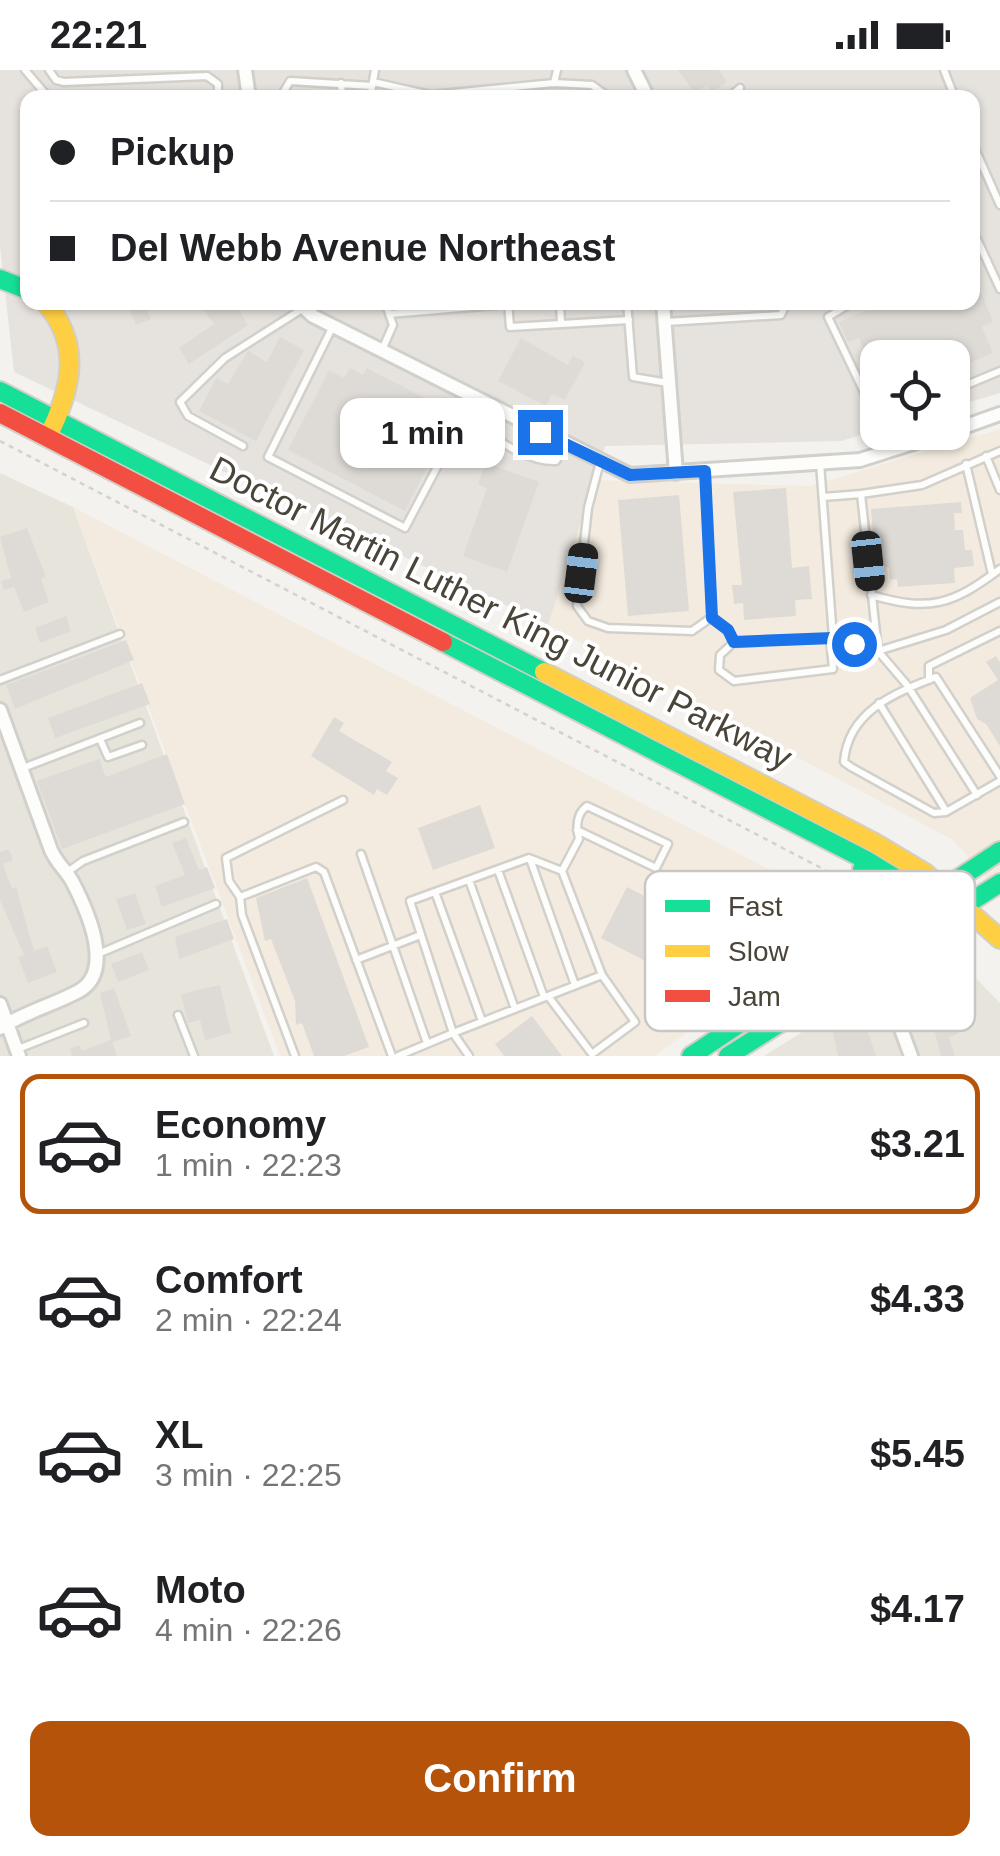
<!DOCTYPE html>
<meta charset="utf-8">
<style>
:root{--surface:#fff;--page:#f6f6f6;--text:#202124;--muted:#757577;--line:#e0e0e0;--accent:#b45309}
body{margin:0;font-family:Arial,sans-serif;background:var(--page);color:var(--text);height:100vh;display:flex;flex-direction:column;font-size:38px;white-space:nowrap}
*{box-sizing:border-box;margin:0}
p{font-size:32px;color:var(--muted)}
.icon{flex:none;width:55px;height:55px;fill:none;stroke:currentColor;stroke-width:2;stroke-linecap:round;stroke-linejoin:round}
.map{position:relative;height:986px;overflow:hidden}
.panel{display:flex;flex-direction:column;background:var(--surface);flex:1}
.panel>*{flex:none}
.banner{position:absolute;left:20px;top:20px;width:960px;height:220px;border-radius:20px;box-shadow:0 2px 8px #0004;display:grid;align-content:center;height:220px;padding:0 30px;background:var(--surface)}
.buttons{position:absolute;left:860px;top:270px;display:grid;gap:20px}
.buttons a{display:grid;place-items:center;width:110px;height:110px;border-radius:20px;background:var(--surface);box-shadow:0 2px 8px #0004;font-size:50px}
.end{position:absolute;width:45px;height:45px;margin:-22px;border:12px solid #1a73e8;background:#fff;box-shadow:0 0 0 5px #fff}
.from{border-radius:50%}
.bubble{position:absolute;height:70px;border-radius:20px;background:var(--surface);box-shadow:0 2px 8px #0004;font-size:32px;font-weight:600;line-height:70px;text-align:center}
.car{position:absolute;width:30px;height:60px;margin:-30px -15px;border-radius:12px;box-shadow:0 0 8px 2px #0007;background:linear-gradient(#222 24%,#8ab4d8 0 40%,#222 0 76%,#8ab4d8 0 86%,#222 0)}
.banner b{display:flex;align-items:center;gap:35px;height:95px;font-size:38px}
.banner b+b{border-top:2px solid var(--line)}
.banner i{width:25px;height:25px;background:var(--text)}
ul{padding:18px 0 0;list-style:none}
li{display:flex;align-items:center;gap:30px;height:140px;margin:0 20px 15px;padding:0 10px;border:5px solid transparent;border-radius:20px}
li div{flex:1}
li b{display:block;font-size:38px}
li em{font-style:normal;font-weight:600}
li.active{border-color:var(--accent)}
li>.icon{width:90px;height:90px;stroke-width:1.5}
.button{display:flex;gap:20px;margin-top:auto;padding:20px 30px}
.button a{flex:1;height:115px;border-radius:20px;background:var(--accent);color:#fff;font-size:40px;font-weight:600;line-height:115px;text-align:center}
.status{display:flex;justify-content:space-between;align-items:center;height:70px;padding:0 50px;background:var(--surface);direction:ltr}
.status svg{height:28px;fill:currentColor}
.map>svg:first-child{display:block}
.residential{fill:#e7e4dc}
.commercial{fill:#f3ebdf}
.industrial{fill:#e6e2de;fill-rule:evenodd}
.building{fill:#dedbd6}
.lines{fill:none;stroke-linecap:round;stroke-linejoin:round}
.lane-casing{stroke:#d2d0cb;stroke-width:11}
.street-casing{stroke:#d2d0cb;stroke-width:18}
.fast-casing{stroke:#d3cfc5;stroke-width:22}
.slow-casing{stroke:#d3cfc5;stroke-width:22}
.jam-casing{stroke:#d3cfc5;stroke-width:22}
.path{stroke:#d3d2cc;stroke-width:2.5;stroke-dasharray:5 5;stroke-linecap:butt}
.lane{stroke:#fdfdfc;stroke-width:6}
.street{stroke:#fdfdfc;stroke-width:12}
.fast{stroke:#16e098;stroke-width:18}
.slow{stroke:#ffcf43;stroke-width:18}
.jam{stroke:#f24e42;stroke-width:18}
.route{stroke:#1a73e8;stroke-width:12}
.labels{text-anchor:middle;stroke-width:8;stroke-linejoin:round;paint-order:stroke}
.street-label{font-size:35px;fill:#4b4439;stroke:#fff}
.key{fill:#fff;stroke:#c9c7c4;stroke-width:2.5}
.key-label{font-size:28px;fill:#4b4439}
</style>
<div class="status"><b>22:21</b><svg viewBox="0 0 49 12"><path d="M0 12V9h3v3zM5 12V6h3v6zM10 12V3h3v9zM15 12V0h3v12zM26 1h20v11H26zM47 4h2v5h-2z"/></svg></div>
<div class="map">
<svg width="1000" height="986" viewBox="0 0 1000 986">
<rect width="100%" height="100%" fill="#f4f2ee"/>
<path class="residential" d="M 0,403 L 73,437 L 274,986 L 0,986 Z
M 943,874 L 1000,933 L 1000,986 L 764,986 Z"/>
<path class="commercial" d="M 1000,359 L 1000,824 L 953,770 L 548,555 L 594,410 L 810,416 Z
M 73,437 L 853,843 L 655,986 L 280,986 Z"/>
<path class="industrial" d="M 0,0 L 1000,0 L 1000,323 L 953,337 L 952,288 L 878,288 L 877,360 L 841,371 L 605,376 L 548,555 L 14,302 L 0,176 ZM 28,28 L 972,28 L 972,232 L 28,232 Z"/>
<path class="building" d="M 678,0 L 719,0 L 727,12 L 712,22 L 707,15 L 695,23 Z
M 973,202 L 993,252 L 982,257 L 993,283 L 952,300 L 952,288 L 878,288 L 877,312 L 859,268 L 848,272 L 839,252 L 886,232 L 972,232 Z
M 126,232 L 143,232 L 151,249 L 136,255 Z
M 210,232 L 234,232 L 248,255 L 189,294 L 179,278 L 214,254 L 202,238 Z
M 685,232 L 715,232 L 715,240 L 686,241 Z
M 280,267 L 304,280 L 256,371 L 199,341 L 216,308 L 228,314 L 248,281 L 267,292 Z
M 521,268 L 568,295 L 573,286 L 585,292 L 565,330 L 552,324 L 546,336 L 498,311 Z
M 350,298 L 363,305 L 367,298 L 432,332 L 428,341 L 438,376 L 405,441 L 288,380 L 329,300 L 344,308 Z
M 486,393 L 539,412 L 507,502 L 463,486 L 487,418 L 478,414 Z
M 786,418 L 792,498 L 809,496 L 812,529 L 795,530 L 796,546 L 744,550 L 743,533 L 734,534 L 732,515 L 742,515 L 733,422 Z
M 679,425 L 689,541 L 628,546 L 618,430 Z
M 961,432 L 962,443 L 954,443 L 955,460 L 963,460 L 965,480 L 972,480 L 974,496 L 954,498 L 955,513 L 898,517 L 897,509 L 890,510 L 889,497 L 876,498 L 871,439 Z
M 27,458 L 46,507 L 41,509 L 49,532 L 24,542 L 14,517 L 4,520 L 1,511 L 11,508 L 0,467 Z
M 66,546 L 71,561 L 40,573 L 35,558 Z
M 126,570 L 134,590 L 15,639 L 6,615 Z
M 996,586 L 1000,592 L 1000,676 L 986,654 L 977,649 L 970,628 L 998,610 L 986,592 Z
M 142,613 L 150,634 L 55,668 L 48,648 Z
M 334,647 L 344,653 L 339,661 L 392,692 L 386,701 L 398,708 L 387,725 L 377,719 L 374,725 L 311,686 Z
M 167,684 L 185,734 L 62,779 L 37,711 L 99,689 L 106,707 Z
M 480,735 L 495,778 L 433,800 L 418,758 Z
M 186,768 L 199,800 L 207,797 L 215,818 L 162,837 L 155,816 L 185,805 L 172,773 Z
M 9,779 L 13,790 L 3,794 L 12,819 L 16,817 L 34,881 L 47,876 L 57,902 L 28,913 L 18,887 L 24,885 L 0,830 L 0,782 Z
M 307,808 L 369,977 L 344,986 L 314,986 L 302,953 L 296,955 L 295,931 L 271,869 L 265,871 L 256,828 Z
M 627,817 L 733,872 L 707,923 L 601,868 Z
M 135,823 L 146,854 L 127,860 L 116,829 Z
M 227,849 L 234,869 L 179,889 L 175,867 Z
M 142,882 L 149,900 L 118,912 L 111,894 Z
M 940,892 L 951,922 L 944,925 L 958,964 L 949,967 L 955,986 L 941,986 L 927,932 L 932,930 L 921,898 Z
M 220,915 L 231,963 L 205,970 L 200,950 L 188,953 L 181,924 Z
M 114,918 L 131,966 L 112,972 L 117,986 L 72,986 L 70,979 L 79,975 L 82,981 L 111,970 L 100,923 Z
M 861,942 L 876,986 L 838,986 L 832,957 Z
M 532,946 L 562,986 L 504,986 L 495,974 Z"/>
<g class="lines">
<g class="lane-casing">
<path id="lane" d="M 25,0 L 49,28
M 49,0 L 56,10 L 64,12 L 207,6 L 218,14 L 218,28
M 557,0 L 554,13 L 592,15 L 610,28
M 944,0 L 955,28
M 373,12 L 431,25 L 554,13
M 341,13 L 342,28
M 280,28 L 290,11 L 372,16
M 370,28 L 375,0
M 728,28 L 740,18
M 972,72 L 1000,135
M 972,171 L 977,169 L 1000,219
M 508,232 L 510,257 L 561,254 L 560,232
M 627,232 L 633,307 L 668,313
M 853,232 L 828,247 L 878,351
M 389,244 L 508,234
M 666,252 L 781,245 L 787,232
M 561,254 L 629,250
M 333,256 L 268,387 L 405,458 L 473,329
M 382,280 L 393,255 L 385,232
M 952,321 L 1000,301
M 490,338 L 485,356 C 497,375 535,392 556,391 L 565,375
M 883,362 L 890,380
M 243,376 L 188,346 L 180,332 L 225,288 L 302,239
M 986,386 L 1000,420
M 600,392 L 588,438 L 577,536 L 588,551 L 608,558 L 692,561 L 712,547 L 705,401
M 966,394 L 992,504
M 861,424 L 922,415 L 1000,381
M 823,427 L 861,424 L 878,581 L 833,568
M 871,525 C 930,542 952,535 1000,499
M 712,547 L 728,559 L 733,573 L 833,568 L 820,393
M 733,573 L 720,585 L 719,600 L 734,611 L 833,599 L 830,568
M 0,610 L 120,564
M 929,610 L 929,596 L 1000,561
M 879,633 L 946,741
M 100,669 L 108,687 L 142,675
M 23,698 L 140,653
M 1000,706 L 936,607 C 895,623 848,641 844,692 L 851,697 L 934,743 L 946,742 L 1000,711
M 977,725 L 907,615 L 878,581 L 946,560 L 1000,532
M 361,784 L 427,973
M 529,788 L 562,801 L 602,905 L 453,963 L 410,831 Z
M 530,789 L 575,915
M 498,800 L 544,927
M 562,801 L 579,769 C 576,756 576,744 587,736 L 668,774 L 656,798 L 577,760
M 66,803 L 83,791 L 184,752
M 469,810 L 515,939
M 435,822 L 482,951
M 240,827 L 229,811 L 226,788 L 343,730
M 98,884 L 216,834
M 356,890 L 418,866
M 548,926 L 592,984 L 635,952 L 602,905
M 178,945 L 194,986
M 18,979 L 84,953
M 295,986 L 242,845 L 240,827 L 316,797 L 324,802 L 392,986
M 398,986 L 453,963 L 469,986"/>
</g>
<g class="street-casing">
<path id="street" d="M 245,0 L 249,28
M 634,0 L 648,28
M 298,232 L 313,246 L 630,405 L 860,390 L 948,362
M 663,232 L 676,403
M 952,361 L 1000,344
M 0,640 L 51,780 C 57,794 67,801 73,813 C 87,840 115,901 79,921 C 53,935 25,942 0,958
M 876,891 L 911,986
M 0,934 L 19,986"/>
</g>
<g class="fast-casing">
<path id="fast" d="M 0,209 L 28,220
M 0,321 L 544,602
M 443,572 L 866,790 L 928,828 L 960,838
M 862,799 L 884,822 L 881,846 L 867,867
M 691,986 L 1000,781
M 728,986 L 1000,813"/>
</g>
<g class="slow-casing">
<path id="slow" d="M 45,232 C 80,272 73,313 52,358
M 544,602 L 873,772 L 925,803 L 1000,869"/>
</g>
<g class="jam-casing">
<path id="jam" d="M 0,343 L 443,572"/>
</g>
<path class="path" d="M 0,371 L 850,813"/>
<use href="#lane" class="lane"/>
<use href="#street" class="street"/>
<use href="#fast" class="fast"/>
<use href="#slow" class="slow"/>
<use href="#jam" class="jam"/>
</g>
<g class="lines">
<path class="route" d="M 540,362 L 630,405 L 705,401 L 712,548 L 728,560 L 734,572 L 833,568 L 854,574"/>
</g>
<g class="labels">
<g class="street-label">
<text transform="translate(501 543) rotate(27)" y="12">Doctor Martin Luther King Junior Parkway</text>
</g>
</g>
<rect x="645" y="801" width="330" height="160" rx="15" class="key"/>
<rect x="665" y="830" width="45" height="12" fill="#16e098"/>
<rect x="665" y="875" width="45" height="12" fill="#ffcf43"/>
<rect x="665" y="920" width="45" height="12" fill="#f24e42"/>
<g class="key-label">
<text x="728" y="846">Fast</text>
<text x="728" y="891">Slow</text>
<text x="728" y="936">Jam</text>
</g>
</svg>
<div class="buttons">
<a><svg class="icon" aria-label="locate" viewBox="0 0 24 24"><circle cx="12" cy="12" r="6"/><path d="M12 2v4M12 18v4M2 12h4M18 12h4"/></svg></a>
</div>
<i class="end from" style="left:854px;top:574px"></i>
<i class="end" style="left:540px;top:362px"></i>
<div class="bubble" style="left:340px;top:328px;width:165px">1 min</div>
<i class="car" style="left:868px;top:491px;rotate:174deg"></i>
<i class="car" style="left:581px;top:503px;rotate:7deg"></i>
<div class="banner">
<b><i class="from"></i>Pickup</b>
<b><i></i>Del Webb Avenue Northeast</b>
</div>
</div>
<section class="panel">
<ul>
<li class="active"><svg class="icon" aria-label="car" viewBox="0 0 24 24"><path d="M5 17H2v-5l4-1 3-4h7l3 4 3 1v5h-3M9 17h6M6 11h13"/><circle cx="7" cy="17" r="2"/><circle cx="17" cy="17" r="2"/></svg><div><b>Economy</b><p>1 min · 22:23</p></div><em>$3.21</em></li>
<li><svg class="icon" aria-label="car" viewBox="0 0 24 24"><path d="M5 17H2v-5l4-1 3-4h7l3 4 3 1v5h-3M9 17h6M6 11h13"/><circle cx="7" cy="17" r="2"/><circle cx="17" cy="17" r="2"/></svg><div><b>Comfort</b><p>2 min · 22:24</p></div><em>$4.33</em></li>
<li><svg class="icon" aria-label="car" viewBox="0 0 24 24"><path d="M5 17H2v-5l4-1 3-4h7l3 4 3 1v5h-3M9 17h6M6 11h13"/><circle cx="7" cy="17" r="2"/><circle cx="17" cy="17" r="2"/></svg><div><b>XL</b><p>3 min · 22:25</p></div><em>$5.45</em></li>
<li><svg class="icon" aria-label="car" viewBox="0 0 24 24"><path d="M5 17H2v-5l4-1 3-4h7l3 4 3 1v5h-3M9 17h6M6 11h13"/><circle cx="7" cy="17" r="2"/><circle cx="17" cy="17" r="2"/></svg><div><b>Moto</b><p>4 min · 22:26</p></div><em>$4.17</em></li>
</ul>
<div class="button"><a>Confirm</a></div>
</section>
